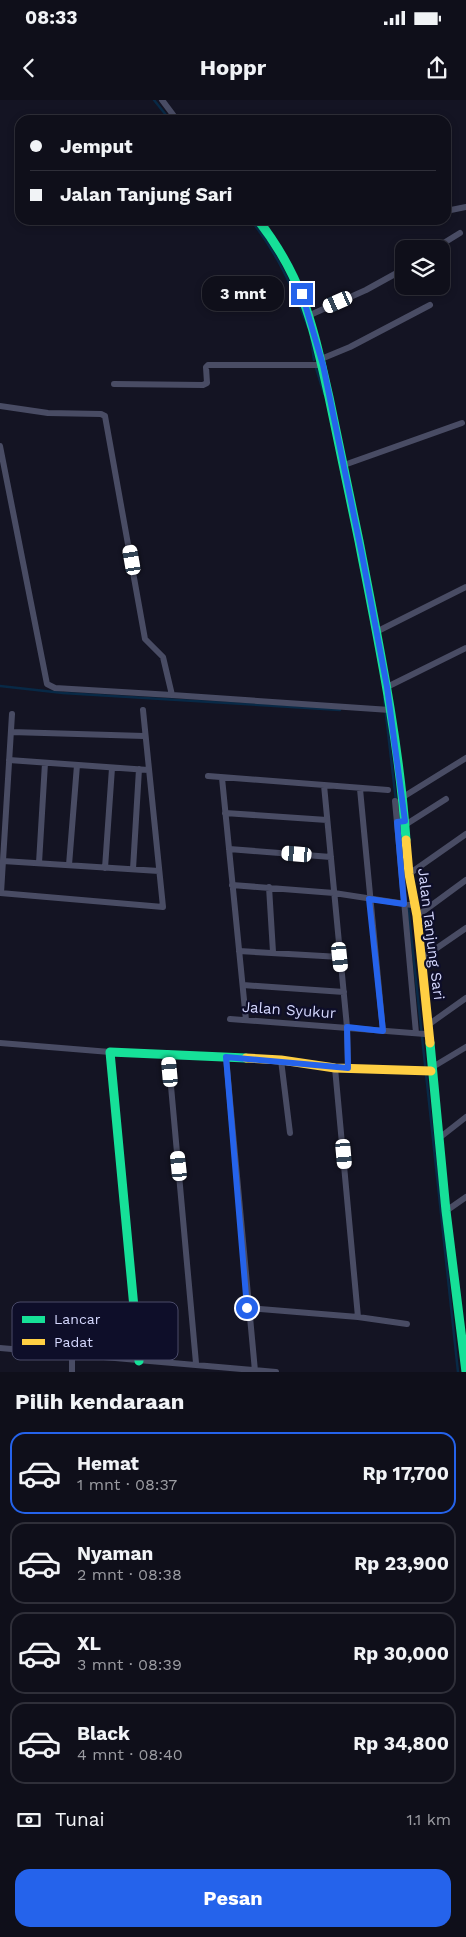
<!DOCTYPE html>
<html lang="id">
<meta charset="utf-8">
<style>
:root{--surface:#0f0f1a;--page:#181823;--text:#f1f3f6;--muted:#9b9ca2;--line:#2f2f39;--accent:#2563eb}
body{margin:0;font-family:"Work Sans",sans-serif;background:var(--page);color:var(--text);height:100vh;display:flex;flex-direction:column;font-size:19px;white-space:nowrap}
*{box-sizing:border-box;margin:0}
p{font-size:16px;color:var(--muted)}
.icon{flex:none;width:28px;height:28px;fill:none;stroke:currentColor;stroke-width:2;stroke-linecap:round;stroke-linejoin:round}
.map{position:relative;height:1272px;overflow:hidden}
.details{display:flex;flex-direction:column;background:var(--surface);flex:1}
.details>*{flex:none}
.top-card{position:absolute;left:15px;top:15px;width:436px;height:110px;border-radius:15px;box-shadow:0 2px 8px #0003,0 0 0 1px var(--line);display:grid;align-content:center;height:110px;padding:0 15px;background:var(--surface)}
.fabs{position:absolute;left:395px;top:140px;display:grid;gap:10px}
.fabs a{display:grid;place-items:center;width:55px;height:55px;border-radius:10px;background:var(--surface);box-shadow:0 2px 8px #0003,0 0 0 1px var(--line);font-size:25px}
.end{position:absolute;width:22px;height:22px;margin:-11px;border:6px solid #2563eb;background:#fff;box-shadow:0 0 0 2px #fff}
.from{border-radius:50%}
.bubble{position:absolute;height:35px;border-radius:15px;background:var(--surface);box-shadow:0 2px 8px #0003,0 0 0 1px var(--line);font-size:16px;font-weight:700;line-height:35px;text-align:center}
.car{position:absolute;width:15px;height:30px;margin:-15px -8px;border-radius:6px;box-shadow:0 0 4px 1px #0007;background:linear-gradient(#fff 24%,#345 0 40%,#fff 0 76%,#345 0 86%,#fff 0)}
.top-card b{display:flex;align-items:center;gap:18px;height:48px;font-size:19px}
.top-card b+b{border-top:1px solid var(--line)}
.top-card i{width:12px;height:12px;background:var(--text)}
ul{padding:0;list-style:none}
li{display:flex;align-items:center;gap:15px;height:82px;margin:0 10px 8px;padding:0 5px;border:2px solid var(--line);border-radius:15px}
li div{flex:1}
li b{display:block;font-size:19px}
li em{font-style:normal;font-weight:700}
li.active{border-color:var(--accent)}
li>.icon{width:45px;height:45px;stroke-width:1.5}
h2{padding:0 15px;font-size:22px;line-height:60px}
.pay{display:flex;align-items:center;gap:12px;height:55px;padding:0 15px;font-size:19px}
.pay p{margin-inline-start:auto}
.cta{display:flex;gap:10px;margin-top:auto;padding:10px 15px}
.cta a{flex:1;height:58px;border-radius:15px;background:var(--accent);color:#fff;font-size:20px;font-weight:700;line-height:58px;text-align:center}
.status{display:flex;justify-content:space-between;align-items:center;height:35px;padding:0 25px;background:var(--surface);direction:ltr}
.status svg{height:14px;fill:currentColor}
header{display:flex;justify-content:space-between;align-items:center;height:65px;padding:0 15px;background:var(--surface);font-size:22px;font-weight:700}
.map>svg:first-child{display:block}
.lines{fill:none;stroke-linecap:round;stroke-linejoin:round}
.stream{stroke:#082946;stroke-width:2.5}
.street{stroke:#494c64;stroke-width:6}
.fast{stroke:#16e098;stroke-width:9}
.slow{stroke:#ffcf43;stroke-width:9}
.route{stroke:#2563eb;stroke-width:6}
.labels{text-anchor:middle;stroke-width:4.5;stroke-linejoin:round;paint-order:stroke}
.street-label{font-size:15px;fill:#d6d9ff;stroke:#0e0e29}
.key{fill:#0e0e29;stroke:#4a4b69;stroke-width:1}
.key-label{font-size:14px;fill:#d6d9ff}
</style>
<div class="status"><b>08:33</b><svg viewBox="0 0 49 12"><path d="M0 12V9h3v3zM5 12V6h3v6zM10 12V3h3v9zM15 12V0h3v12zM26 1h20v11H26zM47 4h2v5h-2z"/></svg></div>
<header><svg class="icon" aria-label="back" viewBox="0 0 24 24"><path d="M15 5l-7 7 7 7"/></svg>Hoppr<svg class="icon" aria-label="share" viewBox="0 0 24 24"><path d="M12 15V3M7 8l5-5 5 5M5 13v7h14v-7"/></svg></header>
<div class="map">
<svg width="466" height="1272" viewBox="0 0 466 1272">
<rect width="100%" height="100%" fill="#141423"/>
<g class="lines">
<path class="stream" d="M 154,0 L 170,20
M 251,120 C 277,153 293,188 308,227
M 311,237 L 314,260
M 316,268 L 324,294
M 0,586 L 63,593 L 340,610
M 384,598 L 396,701
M 408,806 L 458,1272"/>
<path class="street" d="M 162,0 L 177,20
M 446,111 L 466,107
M 434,149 L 460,133
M 310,215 L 366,190 L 404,169
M 321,259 L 350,247 L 430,205
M 114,284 L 203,285 L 207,283 L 206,267 L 208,265 L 323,265
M 0,306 L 48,313 L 101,314 L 105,316 L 145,539 L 163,557 L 172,595 L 390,610
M 0,346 L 47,584 L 55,588 L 172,595
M 344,365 L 462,323
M 376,532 L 466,487
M 387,587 L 466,548
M 11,632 L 144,636
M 9,660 L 148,670
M 208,676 L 388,690
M 222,678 L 246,920
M 324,685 L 347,927 L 348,968
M 360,689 L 383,931
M 403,697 L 466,658
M 395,701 L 416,933
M 225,713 L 327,720
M 405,725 L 446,699
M 229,749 L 331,757
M 3,761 L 159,771
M 39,763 L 45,663
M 69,765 L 77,665
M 105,768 L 112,668
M 133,769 L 139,669
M 409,774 L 466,734
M 232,785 L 334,793 L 412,805
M 269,787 L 273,852
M 0,793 L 163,807 L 143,610
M 1,793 L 12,614
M 417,816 L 466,780
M 239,851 L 340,857
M 421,859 L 466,828
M 243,885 L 344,892
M 230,919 L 425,934
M 428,925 L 466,898
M 0,943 L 110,952
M 168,953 L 196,1263
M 226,957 L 255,1271
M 281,960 L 290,1033
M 335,968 L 358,1217 L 407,1224
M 431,968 L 466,947
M 438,1039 L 466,1017
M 446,1111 L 466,1097
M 247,1208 L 358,1217
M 0,1248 L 276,1272
M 72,1256 L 72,1272"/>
<path class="fast" d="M 258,120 C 304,179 313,227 329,297 C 339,345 349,393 359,441 C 378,540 399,639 406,740
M 430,943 L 446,1111 L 466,1272
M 139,1261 L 110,952 L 246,958"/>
<path class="slow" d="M 406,740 L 409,774 L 417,816 L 430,943
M 246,958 L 281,960 L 335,968 L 431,971"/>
</g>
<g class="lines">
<path class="route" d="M 247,1208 L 226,957 L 348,968 L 347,927 L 383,931 L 369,799 L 404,804 L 397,722 L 405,721 L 387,587 L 362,455 L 323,265 L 302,194"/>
</g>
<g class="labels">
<g class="street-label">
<text transform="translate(431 834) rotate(83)" y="5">Jalan Tanjung Sari</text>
<text transform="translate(289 910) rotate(4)" y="5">Jalan Syukur</text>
</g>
</g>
<rect x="12" y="1202" width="166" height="58" rx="8" class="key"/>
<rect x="22" y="1216" width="23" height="7" fill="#16e098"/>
<rect x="22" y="1239" width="23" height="6" fill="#ffcf43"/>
<g class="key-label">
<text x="54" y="1224">Lancar</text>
<text x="54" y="1247">Padat</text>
</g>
</svg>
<div class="fabs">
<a><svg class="icon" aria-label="layers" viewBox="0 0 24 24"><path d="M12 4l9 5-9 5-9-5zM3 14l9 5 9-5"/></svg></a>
</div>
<i class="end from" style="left:247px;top:1208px"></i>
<i class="end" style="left:302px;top:194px"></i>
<div class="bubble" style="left:202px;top:176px;width:82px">3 mnt</div>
<i class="car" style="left:338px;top:202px;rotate:246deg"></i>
<i class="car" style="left:132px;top:460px;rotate:350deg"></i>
<i class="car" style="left:297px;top:754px;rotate:275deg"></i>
<i class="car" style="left:340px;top:857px;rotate:174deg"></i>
<i class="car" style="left:170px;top:972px;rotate:355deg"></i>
<i class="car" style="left:344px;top:1054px;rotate:175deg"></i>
<i class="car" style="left:179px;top:1066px;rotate:354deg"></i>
<div class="top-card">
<b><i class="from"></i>Jemput</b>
<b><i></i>Jalan Tanjung Sari</b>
</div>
</div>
<section class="details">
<h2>Pilih kendaraan</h2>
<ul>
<li class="active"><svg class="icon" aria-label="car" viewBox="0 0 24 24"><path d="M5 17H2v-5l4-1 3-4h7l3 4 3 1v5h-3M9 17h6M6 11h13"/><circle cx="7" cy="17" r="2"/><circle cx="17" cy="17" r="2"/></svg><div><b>Hemat</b><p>1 mnt · 08:37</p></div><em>Rp 17,700</em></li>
<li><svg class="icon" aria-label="car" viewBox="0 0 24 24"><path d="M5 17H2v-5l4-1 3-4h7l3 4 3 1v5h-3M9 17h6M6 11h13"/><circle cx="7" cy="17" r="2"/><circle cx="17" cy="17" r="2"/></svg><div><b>Nyaman</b><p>2 mnt · 08:38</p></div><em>Rp 23,900</em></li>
<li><svg class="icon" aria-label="car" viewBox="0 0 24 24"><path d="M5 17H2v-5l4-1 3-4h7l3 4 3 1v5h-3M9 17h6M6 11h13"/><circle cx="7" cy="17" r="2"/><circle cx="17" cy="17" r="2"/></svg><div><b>XL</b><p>3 mnt · 08:39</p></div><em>Rp 30,000</em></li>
<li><svg class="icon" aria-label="car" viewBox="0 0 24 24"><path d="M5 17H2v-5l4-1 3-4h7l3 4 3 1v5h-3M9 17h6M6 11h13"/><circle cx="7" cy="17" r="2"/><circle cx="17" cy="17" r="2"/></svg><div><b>Black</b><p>4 mnt · 08:40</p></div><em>Rp 34,800</em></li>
</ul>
<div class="pay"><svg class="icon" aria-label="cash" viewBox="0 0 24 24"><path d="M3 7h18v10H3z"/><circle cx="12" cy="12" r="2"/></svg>Tunai<p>1.1 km</p></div>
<div class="cta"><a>Pesan</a></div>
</section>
